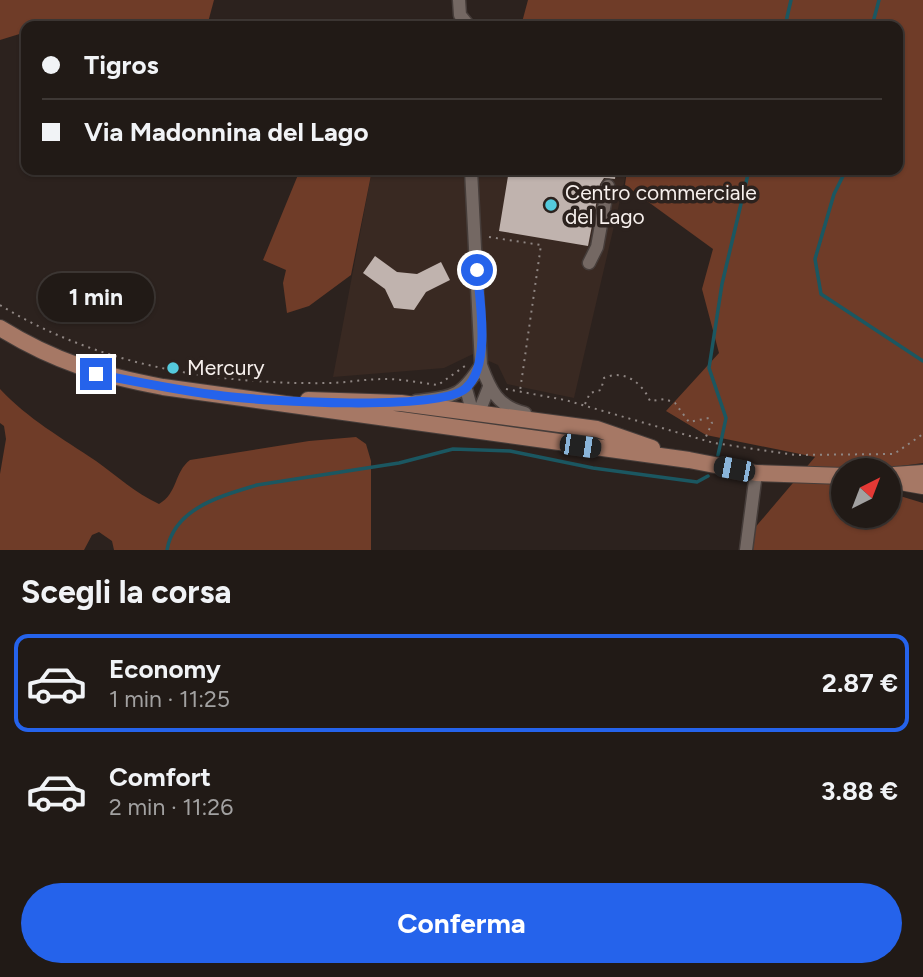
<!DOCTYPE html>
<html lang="it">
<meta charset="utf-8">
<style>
:root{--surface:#211a16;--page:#2d2723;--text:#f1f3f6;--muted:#a2a1a1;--line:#3e3835;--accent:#2563eb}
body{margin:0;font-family:Figtree,sans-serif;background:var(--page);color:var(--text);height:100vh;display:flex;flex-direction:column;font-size:26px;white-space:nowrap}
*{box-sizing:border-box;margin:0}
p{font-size:23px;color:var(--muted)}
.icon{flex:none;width:38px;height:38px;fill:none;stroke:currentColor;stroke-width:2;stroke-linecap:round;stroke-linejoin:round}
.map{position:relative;height:550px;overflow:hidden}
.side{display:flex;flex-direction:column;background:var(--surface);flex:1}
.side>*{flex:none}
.guide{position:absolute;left:21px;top:21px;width:882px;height:154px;border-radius:14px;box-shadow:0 2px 5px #0004,0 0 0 2px var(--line);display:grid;align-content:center;height:154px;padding:0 21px;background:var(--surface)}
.needle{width:46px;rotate:42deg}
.controls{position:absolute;left:831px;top:458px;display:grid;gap:14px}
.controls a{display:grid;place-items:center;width:70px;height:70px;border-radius:50%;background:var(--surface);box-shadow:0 2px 5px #0004,0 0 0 2px var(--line);font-size:35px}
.end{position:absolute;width:32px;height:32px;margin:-16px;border:9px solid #2563eb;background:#fff;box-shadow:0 0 0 4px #fff}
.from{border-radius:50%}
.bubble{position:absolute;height:49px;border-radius:24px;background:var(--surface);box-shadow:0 2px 5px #0004,0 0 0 2px var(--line);font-size:23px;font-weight:700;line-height:49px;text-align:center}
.car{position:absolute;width:21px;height:42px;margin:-21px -10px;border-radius:9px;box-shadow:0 0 5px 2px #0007;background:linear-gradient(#222 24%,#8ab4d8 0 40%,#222 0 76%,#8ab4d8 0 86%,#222 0)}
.guide b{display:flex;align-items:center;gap:24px;height:66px;font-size:26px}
.guide b+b{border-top:2px solid var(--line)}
.guide i{width:18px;height:18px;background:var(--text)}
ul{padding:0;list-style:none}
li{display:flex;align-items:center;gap:21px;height:98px;margin:0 14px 10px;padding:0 7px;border:4px solid transparent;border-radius:14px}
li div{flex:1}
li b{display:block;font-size:26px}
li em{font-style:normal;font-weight:700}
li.current{border-color:var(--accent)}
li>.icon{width:63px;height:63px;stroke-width:1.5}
h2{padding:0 21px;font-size:32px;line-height:84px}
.action{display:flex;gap:14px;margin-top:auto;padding:14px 21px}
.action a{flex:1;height:80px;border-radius:42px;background:var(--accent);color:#fff;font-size:28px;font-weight:700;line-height:80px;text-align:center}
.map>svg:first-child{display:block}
.built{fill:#392922}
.green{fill:#6f3c28;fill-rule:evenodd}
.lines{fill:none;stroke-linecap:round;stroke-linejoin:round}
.stream{stroke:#1b5761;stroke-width:3.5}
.building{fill:#c0b3ae}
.minor-casing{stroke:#463d3a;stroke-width:15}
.major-casing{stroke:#463d3a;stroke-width:18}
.path{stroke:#8f8683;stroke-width:2;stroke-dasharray:2 5;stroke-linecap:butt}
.minor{stroke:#746863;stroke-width:12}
.major{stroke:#a67865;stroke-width:16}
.route{stroke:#2563eb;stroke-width:9}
.poi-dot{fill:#54cadd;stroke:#2c221e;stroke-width:2.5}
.labels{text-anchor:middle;stroke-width:7;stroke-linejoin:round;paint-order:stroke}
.poi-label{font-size:21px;fill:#f7f0ed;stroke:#2c221e;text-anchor:start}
</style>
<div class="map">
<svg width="923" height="550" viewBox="0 0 923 550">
<rect width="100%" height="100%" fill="#2c221e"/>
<path class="built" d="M 372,170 L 627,170 L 574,398 L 507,384 L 498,365 L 473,354 L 444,368 L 333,377 Z"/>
<path class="green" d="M 0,0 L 214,0 L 207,26 L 94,26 L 80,23 L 26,26 L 26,32 L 0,40 Z
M 528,0 L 923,0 L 923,463 L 901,466 L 900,496 L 923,503 L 923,550 L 752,550 L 753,530 L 815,457 L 706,435 L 666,411 L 719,353 L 702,289 L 713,249 L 625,185 L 627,170 L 898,170 L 898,26 L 521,26 ZM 844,471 L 889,471 L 889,516 L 844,516 Z
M 300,170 L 372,170 L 351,275 L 309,306 L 287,313 L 283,283 L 286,270 L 263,260 Z
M 0,389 C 28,419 62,438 96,461 C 117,476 135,493 159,504 C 178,493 174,472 190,460 L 309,441 L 356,437 L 366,444 L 371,461 L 371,550 L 114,550 L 112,541 L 99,532 L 92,535 L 84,550 L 0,550 L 0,474 L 6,439 L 4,426 L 0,423 Z"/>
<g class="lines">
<path class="stream" d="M 785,26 L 791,0
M 872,26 L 879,0
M 846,170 L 834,194 L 815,259 L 821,294 L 923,361
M 718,455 L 726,418 L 709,368 L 722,284 L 749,170
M 167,550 C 174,508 221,496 257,485 L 399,463 L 453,449 L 510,451 L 593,468 L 697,482 L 708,476"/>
</g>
<path class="building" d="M 509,170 L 616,170 L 615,179 L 604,178 L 600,184 L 588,246 L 499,231 Z
M 375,256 L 397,272 L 417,274 L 441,262 L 450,280 L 426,292 L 414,310 L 394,308 L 385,289 L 363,273 Z"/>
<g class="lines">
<g class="minor-casing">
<path id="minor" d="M 459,0 L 460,15 L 469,26
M 471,170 L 481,365 C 490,390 498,407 525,413
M 589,263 L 597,247 L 608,186
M 466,389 L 473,414 L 481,407 L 489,387
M 416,401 C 454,396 460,398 481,365
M 746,550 L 756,473"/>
</g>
<g class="major-casing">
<path id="major" d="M 0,328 C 55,362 100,375 163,387 L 689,460 L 756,473 L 844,476
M 308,400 L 401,403 L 597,429 L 652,448
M 894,475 L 923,473
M 889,480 L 923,486"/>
</g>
<path class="path" d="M 489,237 L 541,245 L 520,391
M 0,305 C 99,366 217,385 332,383 C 350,382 368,379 385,379 C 403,379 421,383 438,385 L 465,366
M 506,389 L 565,400 L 714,443 L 795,455 L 894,454 L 923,434
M 585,404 L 590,393 L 601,390 L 604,378 C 623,369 642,382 650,401 L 665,399 L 675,403 L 689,422 L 709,418 L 712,423 L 705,439"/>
<use href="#minor" class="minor"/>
<use href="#major" class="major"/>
</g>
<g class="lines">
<path class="route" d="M 96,374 C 138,382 180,391 223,396 C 263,401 440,412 466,388 C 491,366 480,301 477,270"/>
</g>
<g class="poi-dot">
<circle cx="551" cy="205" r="7"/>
<circle cx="173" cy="368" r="7"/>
</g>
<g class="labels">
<g class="poi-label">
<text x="565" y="200">Centro commerciale<tspan x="565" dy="24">del Lago</tspan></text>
<text x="187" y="375">Mercury</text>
</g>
</g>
</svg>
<div class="controls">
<a><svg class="needle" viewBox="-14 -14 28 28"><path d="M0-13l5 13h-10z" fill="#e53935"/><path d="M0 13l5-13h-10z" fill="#a2a1a1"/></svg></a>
</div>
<i class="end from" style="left:477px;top:270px"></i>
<i class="end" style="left:96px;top:374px"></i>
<div class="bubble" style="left:38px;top:273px;width:116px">1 min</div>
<i class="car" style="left:580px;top:446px;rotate:98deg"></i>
<i class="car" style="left:734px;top:469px;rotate:281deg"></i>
<div class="guide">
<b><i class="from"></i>Tigros</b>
<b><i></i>Via Madonnina del Lago</b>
</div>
</div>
<section class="side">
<h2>Scegli la corsa</h2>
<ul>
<li class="current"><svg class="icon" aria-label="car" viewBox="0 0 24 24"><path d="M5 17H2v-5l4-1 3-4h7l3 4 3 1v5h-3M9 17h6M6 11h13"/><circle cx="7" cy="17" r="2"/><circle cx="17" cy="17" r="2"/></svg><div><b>Economy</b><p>1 min · 11:25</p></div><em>2.87 €</em></li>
<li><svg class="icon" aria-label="car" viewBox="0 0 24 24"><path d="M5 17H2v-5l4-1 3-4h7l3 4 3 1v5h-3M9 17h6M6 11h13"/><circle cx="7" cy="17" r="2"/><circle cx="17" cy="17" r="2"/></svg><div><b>Comfort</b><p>2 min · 11:26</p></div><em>3.88 €</em></li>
</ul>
<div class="action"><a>Conferma</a></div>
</section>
